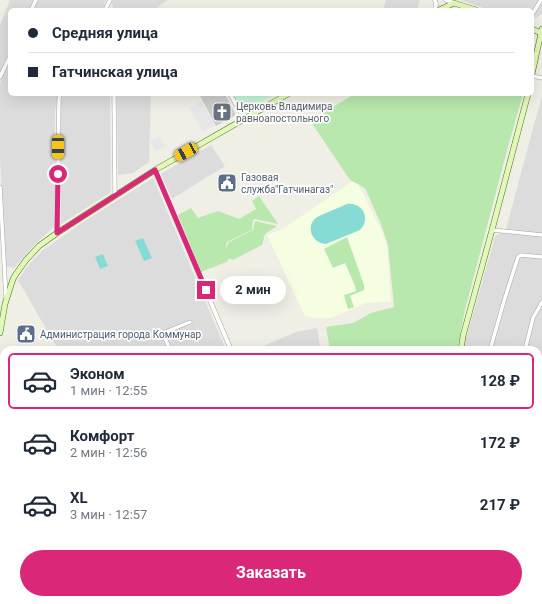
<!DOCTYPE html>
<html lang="ru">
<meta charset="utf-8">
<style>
:root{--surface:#fff;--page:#f2f2f3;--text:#1f2937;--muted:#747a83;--line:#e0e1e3;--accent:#db2777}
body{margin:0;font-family:Roboto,sans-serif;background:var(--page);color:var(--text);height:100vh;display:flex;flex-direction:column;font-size:15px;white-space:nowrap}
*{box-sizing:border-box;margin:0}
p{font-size:13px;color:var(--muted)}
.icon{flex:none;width:22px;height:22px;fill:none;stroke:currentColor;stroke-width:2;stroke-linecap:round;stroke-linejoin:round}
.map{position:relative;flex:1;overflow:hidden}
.drawer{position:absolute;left:0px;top:346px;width:542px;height:258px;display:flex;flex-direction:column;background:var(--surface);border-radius:12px 12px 0 0;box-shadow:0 4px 16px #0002}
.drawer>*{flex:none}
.banner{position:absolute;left:8px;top:8px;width:526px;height:88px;border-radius:6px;box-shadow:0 4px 16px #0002;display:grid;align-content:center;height:88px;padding:0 20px;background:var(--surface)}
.end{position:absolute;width:18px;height:18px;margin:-9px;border:5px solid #db2777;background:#fff;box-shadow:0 0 0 2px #fff}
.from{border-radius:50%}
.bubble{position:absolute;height:28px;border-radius:14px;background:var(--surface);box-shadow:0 4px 16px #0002;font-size:13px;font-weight:700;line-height:28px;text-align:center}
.car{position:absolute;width:12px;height:24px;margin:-12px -6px;border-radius:5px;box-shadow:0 0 3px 1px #0007;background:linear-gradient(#f5c518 24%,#345 0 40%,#f5c518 0 76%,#345 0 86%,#f5c518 0)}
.banner b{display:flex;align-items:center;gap:14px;height:38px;font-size:15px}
.banner b+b{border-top:1px solid var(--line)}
.banner i{width:10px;height:10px;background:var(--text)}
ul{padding:7px 0 0;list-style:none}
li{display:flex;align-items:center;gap:12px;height:56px;margin:0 8px 6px;padding:0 12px;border:2px solid transparent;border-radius:6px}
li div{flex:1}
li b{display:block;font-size:15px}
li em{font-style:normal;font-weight:700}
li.active{border-color:var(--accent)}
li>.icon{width:36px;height:36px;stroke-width:1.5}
.button{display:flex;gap:8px;margin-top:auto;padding:8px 20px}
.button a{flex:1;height:46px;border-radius:24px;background:var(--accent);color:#fff;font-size:16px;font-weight:700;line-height:46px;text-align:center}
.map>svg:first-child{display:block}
.residential{fill:#dddcdc}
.industrial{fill:#e8d8e0}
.education{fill:#f5fee1}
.religious{fill:#cdcdcd}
.grass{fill:#b8e8ae}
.park{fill:#c5f7d9}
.pitch{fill:#87dbd5}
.parking{fill:#e7e7e7}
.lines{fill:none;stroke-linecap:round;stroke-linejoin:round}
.stream{stroke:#a8c0db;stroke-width:1}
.minor-casing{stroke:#a6a6a6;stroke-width:4.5}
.tertiary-casing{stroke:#a6a6a6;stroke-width:5}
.secondary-casing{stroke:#477309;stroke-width:6}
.minor{stroke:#fff;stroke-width:3.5}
.tertiary{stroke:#fff;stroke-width:4}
.secondary{stroke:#e2f7bc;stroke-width:5}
.route{stroke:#db2777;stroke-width:5}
.labels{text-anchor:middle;stroke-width:3.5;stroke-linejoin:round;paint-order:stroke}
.worship-label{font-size:10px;fill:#5b616d;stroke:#fff;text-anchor:start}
.service-label{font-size:10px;fill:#4e5e75;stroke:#fff;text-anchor:start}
</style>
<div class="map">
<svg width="542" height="604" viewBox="0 0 542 604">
<rect width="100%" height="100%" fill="#f0efe6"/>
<path class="residential" d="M 10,0 L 33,0 L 29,10 L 10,10 L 10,50 L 0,72 L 0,25 Z
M 38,0 L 106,0 L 102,10 L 34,10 Z
M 112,0 L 168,0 L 159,6 L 156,10 L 113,10 Z
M 386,0 L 420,0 L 417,10 L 383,10 Z
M 461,0 L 542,0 L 542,14 L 532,20 L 532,10 L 489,10 Z
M 10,60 L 10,94 L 58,94 L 55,110 L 55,226 L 34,245 L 14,268 L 6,266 L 0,158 L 0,84 L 1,80 Z
M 63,94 L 110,94 L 111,192 L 61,224 L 61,101 Z
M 117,94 L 151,94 L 149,162 L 133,173 L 118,175 Z
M 542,95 L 542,604 L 514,604 L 516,600 L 538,600 L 538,350 L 465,350 L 466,339 L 495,237 L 506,229 Z
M 211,145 L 225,166 L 172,199 L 161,174 Z
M 153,178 L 226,350 L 56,350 L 56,346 L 18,280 L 30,263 L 43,250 L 85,221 Z
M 317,328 L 321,350 L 254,350 L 296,332 Z
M 108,600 L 296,600 L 294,604 L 110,604 Z"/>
<path class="industrial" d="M 0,596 L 4,596 L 4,600 L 20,600 L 27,604 L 0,604 Z"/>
<path class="education" d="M 356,179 L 382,232 L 387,247 L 391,302 L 366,303 L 331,318 L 317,318 L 305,316 L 267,235 L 284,228 Z"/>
<path class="religious" d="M 199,94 L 225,94 L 236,115 L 216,126 Z"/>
<path class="grass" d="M 355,94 L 523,94 L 508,147 L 465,310 L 457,350 L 330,350 L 326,327 L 353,323 L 371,313 L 394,307 L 388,245 L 381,224 L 365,188 L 350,180 L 311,122 L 333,107 Z
M 259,196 L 278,224 L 255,219 L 253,220 L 252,230 L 227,242 L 225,250 L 229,242 L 253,230 L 255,221 L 277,226 L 265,234 L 262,245 L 233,260 L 228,258 L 229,259 L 226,262 L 201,272 L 178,215 L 191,208 L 198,218 L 218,211 L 239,219 L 256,209 L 252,201 Z
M 347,237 L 364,285 L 364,290 L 350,296 L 354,307 L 348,309 L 344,295 L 356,291 L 355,286 L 345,263 L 333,268 L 324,249 Z
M 336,600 L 451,600 L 451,604 L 336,604 Z"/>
<path class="park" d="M 236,94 L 275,94 L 244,111 L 234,95 Z"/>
<path class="pitch" d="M 347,204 C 363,202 371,219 360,230 L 326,244 C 311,243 304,224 319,216 Z
M 143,238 L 152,258 L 144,261 L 135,241 Z
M 103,254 L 108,266 L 100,269 L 95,257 Z"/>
<path class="parking" d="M 201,101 L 215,125 L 203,132 L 189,108 Z
M 159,136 L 165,147 L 156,152 L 150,141 Z"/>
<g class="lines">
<path class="stream" d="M 538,522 L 542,509
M 511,604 L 512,600"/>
<g class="minor-casing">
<path id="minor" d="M 31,10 L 36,0
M 105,10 L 110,0
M 532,13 L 533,13 L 541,0
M 532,76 L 542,78
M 0,77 L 10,56
M 114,94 L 115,196
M 230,94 L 244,118
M 0,187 L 6,298
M 492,230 L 542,235
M 57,233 L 59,99 L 60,94
M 170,350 L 163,333 L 190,322
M 490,350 L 504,301 L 518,257 L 521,255 L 542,257
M 525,350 L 533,318 L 542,302
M 538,430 L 542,415
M 0,483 L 4,484
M 538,540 L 542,521
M 540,604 L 542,598"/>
</g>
<g class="tertiary-casing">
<path id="tertiary" d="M 446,0 L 454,3
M 435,10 L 436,4 L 435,0
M 155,170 L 231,350
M 299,604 L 301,600"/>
</g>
<g class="secondary-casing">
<path id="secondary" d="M 439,10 L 454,3 L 476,10
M 532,29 L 541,33
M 532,74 L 542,29
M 0,333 L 5,304 L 13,279 L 16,274 L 26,260 L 39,246 L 57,233 L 155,170 L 288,94
M 461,350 L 463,336 L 492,230 L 528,94
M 0,382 L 4,392
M 98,600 L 100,604
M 457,600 L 457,604"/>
</g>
<use href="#minor" class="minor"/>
<use href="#tertiary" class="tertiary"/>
<use href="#secondary" class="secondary"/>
</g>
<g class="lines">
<path class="route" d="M 58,174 L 57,233 L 155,170 L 206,290"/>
</g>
<defs>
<g id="church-square" transform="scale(1)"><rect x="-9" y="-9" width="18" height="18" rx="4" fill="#6b7280" stroke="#fff"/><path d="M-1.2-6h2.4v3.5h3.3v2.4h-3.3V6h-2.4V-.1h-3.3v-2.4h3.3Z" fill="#fff"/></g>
<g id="civic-square" transform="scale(1)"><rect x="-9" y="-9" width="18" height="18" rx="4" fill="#5c6f8a" stroke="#fff"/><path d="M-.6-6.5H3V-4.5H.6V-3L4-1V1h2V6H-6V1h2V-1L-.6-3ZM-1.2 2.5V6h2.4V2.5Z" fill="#fff"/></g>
</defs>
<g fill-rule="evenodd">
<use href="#church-square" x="222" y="112"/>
<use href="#civic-square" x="227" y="183"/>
<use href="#civic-square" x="26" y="334"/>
</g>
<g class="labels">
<g class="worship-label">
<text x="236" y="110">Церковь Владимира<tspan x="236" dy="12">равноапостольного</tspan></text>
</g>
<g class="service-label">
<text x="241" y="181">Газовая<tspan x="241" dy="12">служба"Гатчинагаз"</tspan></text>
<text x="40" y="338">Администрация города Коммунар</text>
</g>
</g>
</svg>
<i class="end from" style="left:58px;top:174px"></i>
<i class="end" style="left:206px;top:290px"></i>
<div class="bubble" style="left:220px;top:276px;width:66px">2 мин</div>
<i class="car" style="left:58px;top:147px;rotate:180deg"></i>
<i class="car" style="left:186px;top:152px;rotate:241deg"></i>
<div class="banner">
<b><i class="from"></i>Средняя улица</b>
<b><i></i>Гатчинская улица</b>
</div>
<section class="drawer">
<ul>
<li class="active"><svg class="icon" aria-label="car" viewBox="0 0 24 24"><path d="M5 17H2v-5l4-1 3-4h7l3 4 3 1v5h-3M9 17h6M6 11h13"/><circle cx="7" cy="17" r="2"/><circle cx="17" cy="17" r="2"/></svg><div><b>Эконом</b><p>1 мин · 12:55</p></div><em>128 ₽</em></li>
<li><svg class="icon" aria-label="car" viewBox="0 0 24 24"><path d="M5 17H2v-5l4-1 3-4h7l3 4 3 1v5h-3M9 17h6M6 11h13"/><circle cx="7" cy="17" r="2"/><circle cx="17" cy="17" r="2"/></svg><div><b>Комфорт</b><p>2 мин · 12:56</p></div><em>172 ₽</em></li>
<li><svg class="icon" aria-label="car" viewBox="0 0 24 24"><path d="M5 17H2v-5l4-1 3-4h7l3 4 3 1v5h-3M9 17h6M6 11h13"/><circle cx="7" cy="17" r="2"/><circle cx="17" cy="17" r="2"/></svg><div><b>XL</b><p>3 мин · 12:57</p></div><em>217 ₽</em></li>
</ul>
<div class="button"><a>Заказать</a></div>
</section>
</div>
